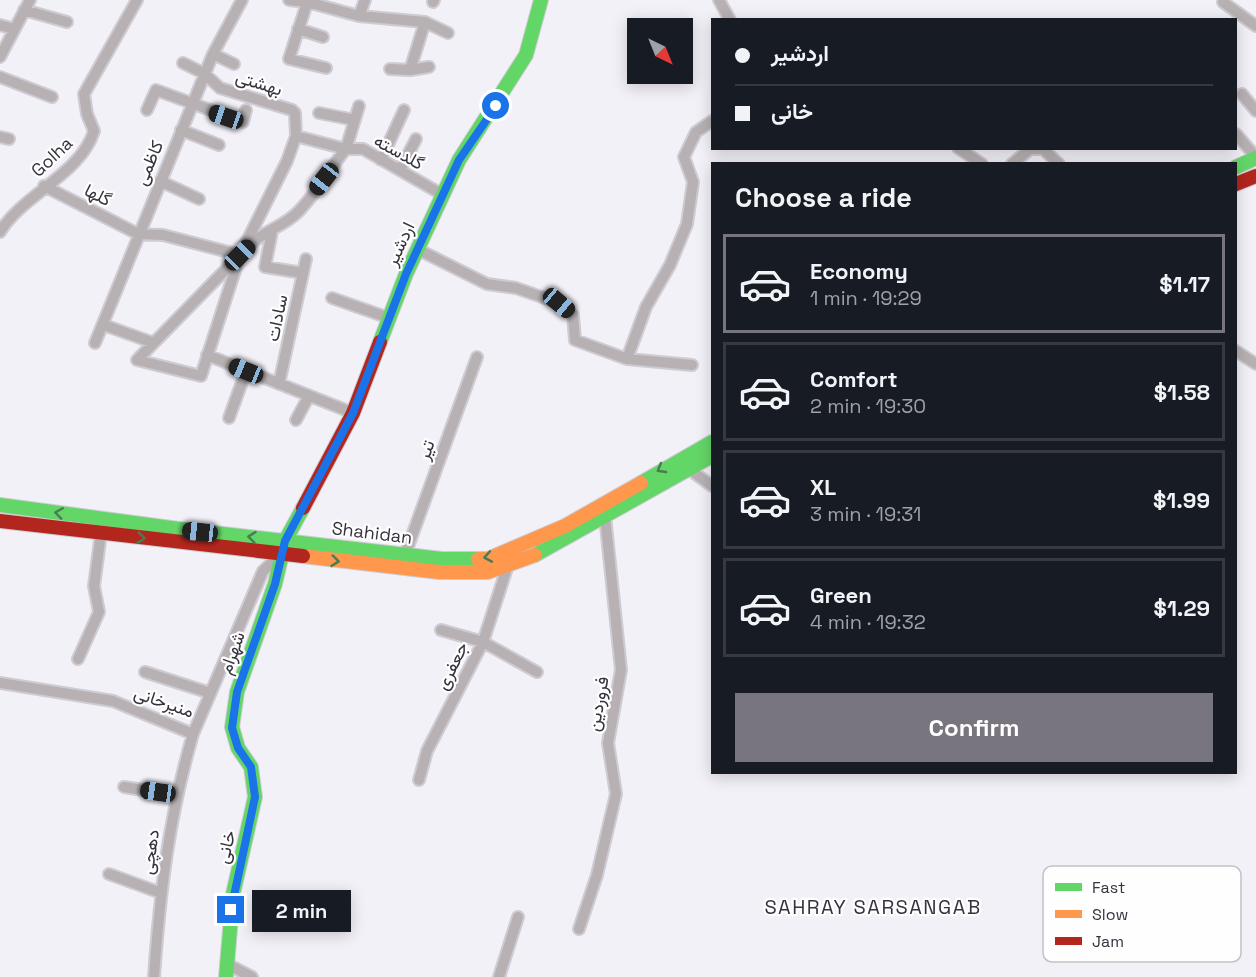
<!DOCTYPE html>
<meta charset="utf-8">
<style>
:root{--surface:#171b24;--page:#20242c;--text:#f1f3f6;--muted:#9ea1a6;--line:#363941;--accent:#78757f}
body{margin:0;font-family:"Space Grotesk",Vazirmatn,sans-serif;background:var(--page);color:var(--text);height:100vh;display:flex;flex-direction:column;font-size:22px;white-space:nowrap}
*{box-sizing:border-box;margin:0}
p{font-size:20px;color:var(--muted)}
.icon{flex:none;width:33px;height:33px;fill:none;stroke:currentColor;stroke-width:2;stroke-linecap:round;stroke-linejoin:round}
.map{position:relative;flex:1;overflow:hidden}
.panel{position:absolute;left:711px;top:162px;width:526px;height:612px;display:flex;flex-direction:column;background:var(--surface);border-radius:0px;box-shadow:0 3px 15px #0003}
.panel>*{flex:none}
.hud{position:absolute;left:711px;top:18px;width:526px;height:132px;border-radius:0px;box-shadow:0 3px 15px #0003;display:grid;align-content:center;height:132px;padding:0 24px;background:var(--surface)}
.needle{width:39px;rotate:137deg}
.tools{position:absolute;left:627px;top:18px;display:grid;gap:12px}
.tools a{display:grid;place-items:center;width:66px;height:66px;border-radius:0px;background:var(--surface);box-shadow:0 3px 15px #0003;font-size:30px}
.end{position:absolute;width:27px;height:27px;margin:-14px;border:8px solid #1a73e8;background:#fff;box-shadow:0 0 0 3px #fff}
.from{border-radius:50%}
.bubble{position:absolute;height:42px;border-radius:0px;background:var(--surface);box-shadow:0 3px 15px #0003;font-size:20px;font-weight:600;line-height:42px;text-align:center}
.car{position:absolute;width:18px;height:36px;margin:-18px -9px;border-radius:8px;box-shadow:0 0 4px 2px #0007;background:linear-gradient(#222 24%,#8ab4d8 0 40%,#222 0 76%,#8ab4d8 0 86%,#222 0)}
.hud b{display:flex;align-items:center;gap:21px;height:57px;font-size:22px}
.hud b+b{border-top:2px solid var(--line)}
.hud i{width:15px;height:15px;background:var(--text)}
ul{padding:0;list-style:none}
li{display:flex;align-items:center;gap:18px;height:99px;margin:0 12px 9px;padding:0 12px;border:3px solid var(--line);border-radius:0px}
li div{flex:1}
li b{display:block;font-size:22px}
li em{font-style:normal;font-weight:600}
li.active{border-color:var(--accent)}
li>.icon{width:54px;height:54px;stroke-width:1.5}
h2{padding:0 24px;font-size:27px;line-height:72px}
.action{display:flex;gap:12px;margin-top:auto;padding:12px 24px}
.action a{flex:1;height:69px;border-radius:0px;background:var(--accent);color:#fff;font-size:24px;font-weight:600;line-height:69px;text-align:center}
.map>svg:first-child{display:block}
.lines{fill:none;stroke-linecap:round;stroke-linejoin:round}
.street-casing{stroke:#ceccd2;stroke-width:14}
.fast-casing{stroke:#ceccd2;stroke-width:16}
.slow-casing{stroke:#ceccd2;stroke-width:16}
.jam-casing{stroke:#ceccd2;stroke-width:16}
.street{stroke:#b7b1b3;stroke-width:10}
.fast{stroke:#63d668;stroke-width:14}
.slow{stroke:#ff974d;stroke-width:14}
.jam{stroke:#b3261e;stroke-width:14}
.oneway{stroke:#4a7c51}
.route{stroke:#1a73e8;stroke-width:8}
.labels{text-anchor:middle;stroke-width:4.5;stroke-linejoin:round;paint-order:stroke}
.street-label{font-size:18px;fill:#36323e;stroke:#fefefe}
.neighbourhood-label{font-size:20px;letter-spacing:1.5px;fill:#36323e;stroke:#fefefe}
.key{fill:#fefefe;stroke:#c2c1c4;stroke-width:1.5}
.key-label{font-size:16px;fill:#36323e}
</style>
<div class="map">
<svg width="1256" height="977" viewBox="0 0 1256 977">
<rect width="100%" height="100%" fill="#f3f1f8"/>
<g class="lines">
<g class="street-casing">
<path id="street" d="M 289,0 L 307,2 L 359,16 L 425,22 L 448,33
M 308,0 L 289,59 L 326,68
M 719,0 L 730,20
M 433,2 L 434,0
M 1223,2 L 1256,26
M 24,10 L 67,22
M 359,16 L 365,0
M 0,25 L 14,29
M 298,29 L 323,37
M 213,54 L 234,64
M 0,57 L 30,0
M 390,69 L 410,70 L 425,22
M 410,70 L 429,67
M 0,77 L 52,97
M 1242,94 L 1256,111
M 147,110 L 156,90 L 243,122 L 246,110
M 319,113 L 355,120
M 181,130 L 219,145
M 1236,134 L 1256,157
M 296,136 L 346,149 L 359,106
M 0,137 L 9,139
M 958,148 L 982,164
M 381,160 L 404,110
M 1012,164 L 1030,149 L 1043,149 L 1059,164
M 400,170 L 416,139
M 160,181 L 199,199
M 44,186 L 138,234 L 163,235 L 240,255
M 272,231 L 265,267 L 303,273
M 0,232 C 23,194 81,174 94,131 L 87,114 L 84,94 L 137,0
M 249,246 C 263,231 283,227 298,212 C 317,193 329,169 346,149 L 363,149 L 443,195
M 417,249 L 487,284 L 516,288 L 559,303 L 573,315 L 575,340 L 627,359 L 692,365
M 332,298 L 389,318
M 104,325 L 154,343
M 95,343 L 213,54 L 242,0
M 1236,351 L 1256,364
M 207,355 L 353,413
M 627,359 L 646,307 L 670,265 L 687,224 L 693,182 L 684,157 L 696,132 L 712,121
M 137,360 L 201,376 L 240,255 L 287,161 L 296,136 L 295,113 L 292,110 L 220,88 L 205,74 L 183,63
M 137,360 L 238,257
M 279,384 L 306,259
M 229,418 L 246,371
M 296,420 L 309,396
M 689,469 L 712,486
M 405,555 L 477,357
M 441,630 L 483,642 L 537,672
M 78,659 L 99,612 L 94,586 L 101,533
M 145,672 L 210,693
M 0,683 L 113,701 L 193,734 L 263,571 L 280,555
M 419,780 L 427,751 L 483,642 L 508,565
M 124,787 L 175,795
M 109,874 L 161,893
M 579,929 L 597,875 L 616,794 L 608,743 L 621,670 L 605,516
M 227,964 L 252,977
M 154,977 C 160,891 169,817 193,734
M 499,977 L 518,917"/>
</g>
<g class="fast-casing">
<path id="fast" d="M 1236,167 L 1256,158
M 380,342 L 406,274 L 459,160 L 526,55 L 541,0
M 641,483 L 712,442
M 0,505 L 179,529 L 442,559 L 478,559
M 535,555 L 712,456
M 226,977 L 233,894 L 255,797 L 251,767 L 238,748 L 232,727 L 237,692 L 275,584 L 285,541 L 303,508"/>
</g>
<g class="slow-casing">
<path id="slow" d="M 303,556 L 439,572 L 488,572 L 535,555
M 478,559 L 488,559 L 565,526 L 641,483"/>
</g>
<g class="jam-casing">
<path id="jam" d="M 1236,184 L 1256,176
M 303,508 L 353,413 L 380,342
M 0,521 L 303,556"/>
</g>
<use href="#street" class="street"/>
<use href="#fast" class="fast"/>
<use href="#slow" class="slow"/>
<use href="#jam" class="jam"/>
</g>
<defs><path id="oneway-chevron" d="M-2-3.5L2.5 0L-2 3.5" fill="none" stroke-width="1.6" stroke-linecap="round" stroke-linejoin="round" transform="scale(1.5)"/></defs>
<g class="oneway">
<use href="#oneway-chevron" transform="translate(661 469) rotate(150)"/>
<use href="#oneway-chevron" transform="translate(59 513) rotate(-172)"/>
<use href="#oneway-chevron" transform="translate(252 537) rotate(-174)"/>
<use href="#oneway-chevron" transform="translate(141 538) rotate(7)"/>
<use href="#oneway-chevron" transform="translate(488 557) rotate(170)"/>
<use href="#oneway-chevron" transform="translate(335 561) rotate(6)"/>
</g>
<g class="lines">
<path class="route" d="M 231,910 L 255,797 L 251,767 L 238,748 L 232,728 L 237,692 L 275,584 L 285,541 L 353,413 L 406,274 L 459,160 L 496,106"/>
</g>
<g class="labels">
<g class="street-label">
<text transform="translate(259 83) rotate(17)" y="6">بهشتی</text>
<text transform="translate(399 152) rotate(29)" y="6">گلدسته</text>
<text transform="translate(52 157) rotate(-43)" y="6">Golha</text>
<text transform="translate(149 163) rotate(-67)" y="6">کاظمی</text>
<text transform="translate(98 195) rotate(27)" y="6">گلها</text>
<text transform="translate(400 244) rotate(-65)" y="6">اردشیر</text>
<text transform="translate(277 318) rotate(-78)" y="6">سادات</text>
<text transform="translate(426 450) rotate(-70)" y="6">تیر</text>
<text transform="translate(372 533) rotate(7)" y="6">Shahidan</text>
<text transform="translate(232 653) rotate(-70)" y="6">شهرام</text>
<text transform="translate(452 666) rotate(-64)" y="6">جعفری</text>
<text transform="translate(164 702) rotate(19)" y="6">منیرخانی</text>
<text transform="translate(598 704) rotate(-80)" y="6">فروردین</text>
<text transform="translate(226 847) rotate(-77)" y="6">خانی</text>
<text transform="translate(150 852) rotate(-82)" y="6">دهچی</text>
</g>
<g class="neighbourhood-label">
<text x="873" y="914">SAHRAY SARSANGAB</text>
</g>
</g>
<rect x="1043" y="866" width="198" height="96" rx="9" class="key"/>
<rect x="1055" y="883" width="27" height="8" fill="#63d668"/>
<rect x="1055" y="910" width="27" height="8" fill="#ff974d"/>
<rect x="1055" y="937" width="27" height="8" fill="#b3261e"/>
<g class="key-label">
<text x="1092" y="893">Fast</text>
<text x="1092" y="920">Slow</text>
<text x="1092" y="947">Jam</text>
</g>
</svg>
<div class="tools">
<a><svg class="needle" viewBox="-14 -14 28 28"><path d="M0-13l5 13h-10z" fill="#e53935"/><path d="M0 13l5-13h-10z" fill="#9ea1a6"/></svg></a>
</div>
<i class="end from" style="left:496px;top:106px"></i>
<i class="end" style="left:231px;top:910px"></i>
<div class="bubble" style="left:252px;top:890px;width:99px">2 min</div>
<i class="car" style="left:226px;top:117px;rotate:289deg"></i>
<i class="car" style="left:324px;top:179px;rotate:218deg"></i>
<i class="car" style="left:240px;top:255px;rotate:45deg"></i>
<i class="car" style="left:559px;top:303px;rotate:130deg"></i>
<i class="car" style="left:246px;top:371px;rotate:292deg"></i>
<i class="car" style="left:200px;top:532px;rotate:276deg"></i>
<i class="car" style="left:158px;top:792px;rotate:278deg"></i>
<div class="hud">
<b><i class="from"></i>اردشیر</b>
<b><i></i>خانی</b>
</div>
<section class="panel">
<h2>Choose a ride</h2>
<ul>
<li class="active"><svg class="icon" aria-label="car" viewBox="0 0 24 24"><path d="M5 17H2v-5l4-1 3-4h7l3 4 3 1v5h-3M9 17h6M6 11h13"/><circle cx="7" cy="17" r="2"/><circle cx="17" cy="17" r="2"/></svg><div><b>Economy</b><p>1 min · 19:29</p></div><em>$1.17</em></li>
<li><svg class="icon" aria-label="car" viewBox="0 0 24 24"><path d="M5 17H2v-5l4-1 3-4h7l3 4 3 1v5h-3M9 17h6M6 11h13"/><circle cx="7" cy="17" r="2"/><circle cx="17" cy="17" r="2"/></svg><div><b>Comfort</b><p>2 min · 19:30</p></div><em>$1.58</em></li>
<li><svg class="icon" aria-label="car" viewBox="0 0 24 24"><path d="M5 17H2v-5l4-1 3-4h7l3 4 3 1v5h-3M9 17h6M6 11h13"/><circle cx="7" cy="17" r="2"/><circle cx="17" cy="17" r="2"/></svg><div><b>XL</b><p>3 min · 19:31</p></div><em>$1.99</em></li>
<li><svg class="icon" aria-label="car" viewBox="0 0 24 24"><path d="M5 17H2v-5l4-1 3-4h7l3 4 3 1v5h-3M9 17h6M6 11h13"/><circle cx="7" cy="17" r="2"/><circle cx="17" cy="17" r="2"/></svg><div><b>Green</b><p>4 min · 19:32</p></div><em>$1.29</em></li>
</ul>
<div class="action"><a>Confirm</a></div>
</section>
</div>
